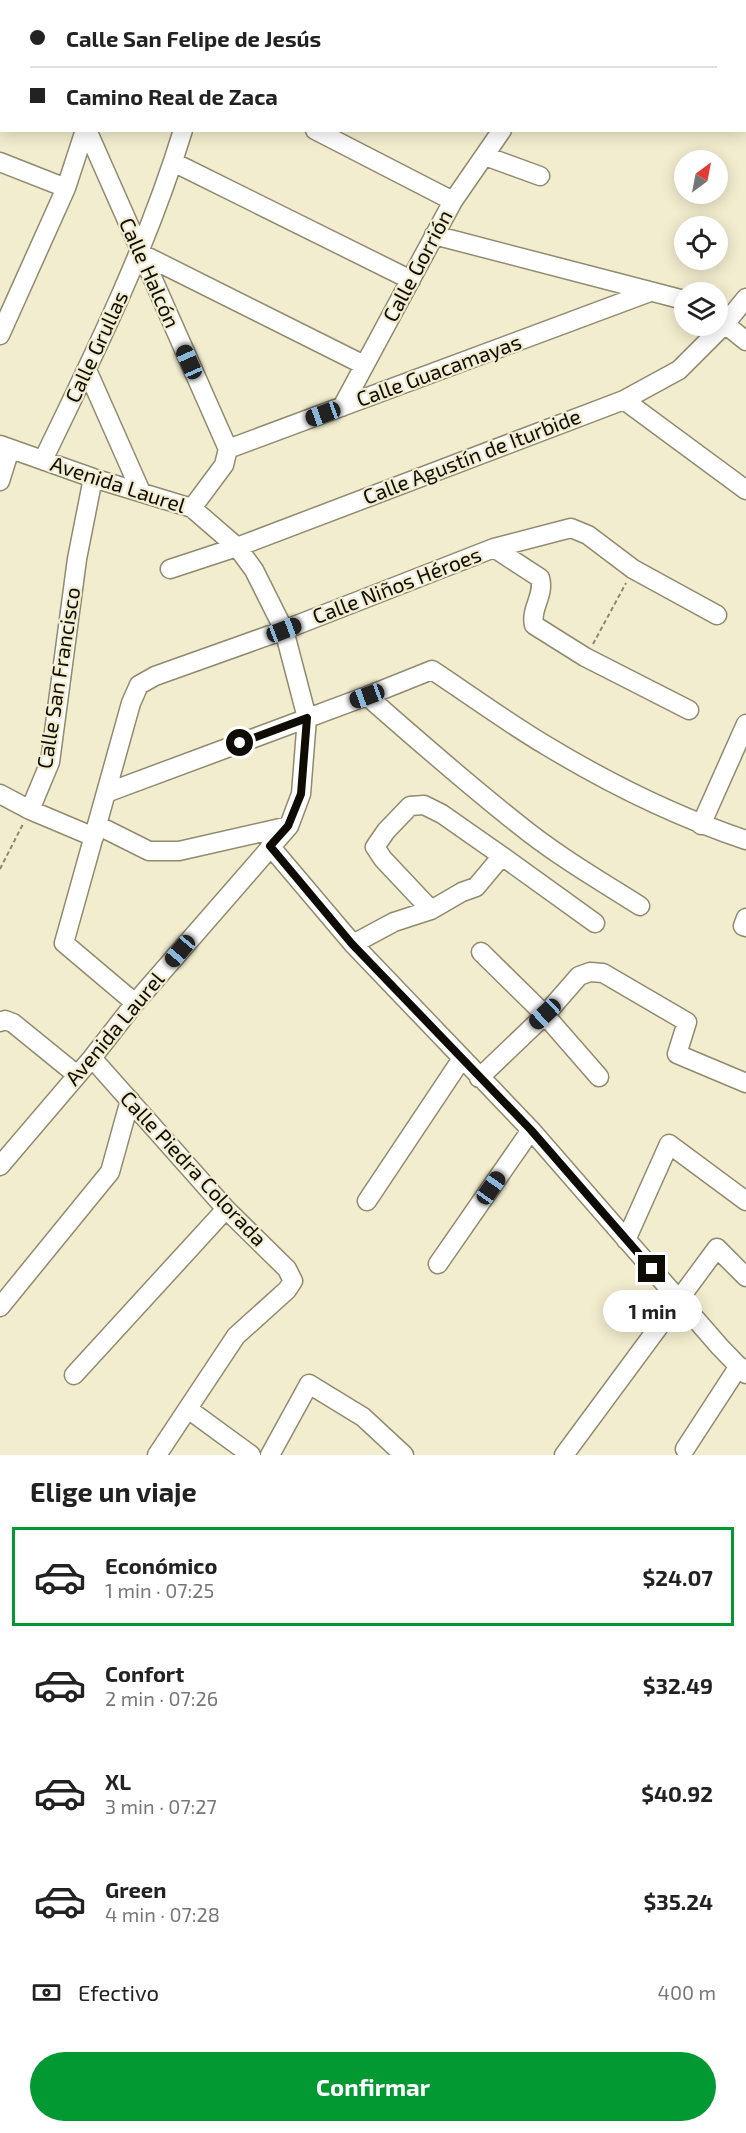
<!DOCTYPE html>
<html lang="es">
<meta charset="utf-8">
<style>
:root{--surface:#fff;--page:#f2f2f2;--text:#222;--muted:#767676;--line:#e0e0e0;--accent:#039932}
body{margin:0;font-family:"Exo 2",sans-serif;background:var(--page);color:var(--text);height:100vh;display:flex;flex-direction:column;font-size:22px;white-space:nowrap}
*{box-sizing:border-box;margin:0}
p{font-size:20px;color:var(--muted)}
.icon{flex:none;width:33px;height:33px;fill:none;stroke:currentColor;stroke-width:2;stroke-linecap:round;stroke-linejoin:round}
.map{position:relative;height:1455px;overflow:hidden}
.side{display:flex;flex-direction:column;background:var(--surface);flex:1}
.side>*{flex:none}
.hud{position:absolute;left:0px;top:0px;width:747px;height:132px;box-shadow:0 3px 15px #0003;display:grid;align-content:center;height:132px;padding:0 30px;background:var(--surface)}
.needle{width:39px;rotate:32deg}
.tools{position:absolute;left:674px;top:150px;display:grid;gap:12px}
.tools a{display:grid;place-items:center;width:54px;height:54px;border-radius:50%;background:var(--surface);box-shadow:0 3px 15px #0003;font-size:30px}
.end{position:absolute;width:27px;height:27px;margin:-14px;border:8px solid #0e0c04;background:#fff;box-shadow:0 0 0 3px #fff}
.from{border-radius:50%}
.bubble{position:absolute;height:42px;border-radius:21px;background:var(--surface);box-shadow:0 3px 15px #0003;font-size:20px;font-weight:700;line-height:42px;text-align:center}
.car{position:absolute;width:18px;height:36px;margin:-18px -9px;border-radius:8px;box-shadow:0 0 4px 2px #0007;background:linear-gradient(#222 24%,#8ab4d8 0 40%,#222 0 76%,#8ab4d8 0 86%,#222 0)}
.hud b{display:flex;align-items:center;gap:21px;height:57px;font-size:22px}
.hud b+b{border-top:2px solid var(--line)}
.hud i{width:15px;height:15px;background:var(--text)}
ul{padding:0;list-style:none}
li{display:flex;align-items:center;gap:18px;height:99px;margin:0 12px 9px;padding:0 18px;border:3px solid transparent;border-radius:0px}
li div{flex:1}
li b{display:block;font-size:22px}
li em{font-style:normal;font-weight:700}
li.on{border-color:var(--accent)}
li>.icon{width:54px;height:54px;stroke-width:1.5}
h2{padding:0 30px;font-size:27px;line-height:72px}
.pay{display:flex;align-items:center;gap:15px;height:66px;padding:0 30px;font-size:22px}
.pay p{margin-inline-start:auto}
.button{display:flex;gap:12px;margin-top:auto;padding:12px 30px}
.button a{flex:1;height:69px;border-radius:36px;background:var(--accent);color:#fff;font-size:24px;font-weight:700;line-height:69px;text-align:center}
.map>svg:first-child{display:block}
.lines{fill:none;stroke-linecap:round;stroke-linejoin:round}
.minor-casing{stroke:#908a6e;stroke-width:21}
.path{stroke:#8c8874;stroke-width:2;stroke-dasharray:4.5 3;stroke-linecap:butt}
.minor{stroke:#fff;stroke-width:18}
.route{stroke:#0e0c04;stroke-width:8}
.labels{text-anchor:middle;stroke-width:4.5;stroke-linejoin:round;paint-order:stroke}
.street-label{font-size:21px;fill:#0e0c04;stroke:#f3edcf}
</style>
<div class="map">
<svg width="746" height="1455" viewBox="0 0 746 1455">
<rect width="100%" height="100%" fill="#f3edcf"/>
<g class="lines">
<g class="minor-casing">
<path id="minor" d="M 119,0 L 123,2
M 266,0 L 269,2
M 471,0 L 474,2
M 223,2 L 224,0
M 600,2 L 601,0
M 0,69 L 2,70
M 87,130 L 228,449 L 224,465 L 192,508
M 315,130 L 453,201
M 485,156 L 540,176
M 0,162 L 66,188
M 173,162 L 411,280
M 434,235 L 684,300
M 140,253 L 364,365
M 725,324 L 746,341
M 0,335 L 66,188 L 85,130
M 87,370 L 141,492
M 624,400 L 746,490
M 342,407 L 453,201 L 502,130
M 0,445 L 93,478 L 192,508 L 237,547 L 254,570 L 284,630 L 307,718 L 301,794 L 289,826 L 135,1003 L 92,1058 L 0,1166
M 228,449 L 650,292
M 43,460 C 95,353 148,245 183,130
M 0,481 L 10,449
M 494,548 L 540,578 C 545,595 530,609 534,625 L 585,657 L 689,710
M 170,569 L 237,547 L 624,400 L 679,370 L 725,324 L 746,298
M 367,696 C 417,740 466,783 518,824 C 556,855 599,880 640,906
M 106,793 L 367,696 L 432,670 C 470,695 508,723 547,746 C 610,784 677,817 746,840
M 0,794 L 30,810 L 94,837
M 30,810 L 50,762 L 77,559 L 93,478
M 97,825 L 149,851 L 179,851 L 289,826
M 701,825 L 746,724
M 270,846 L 353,944 L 531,1130 L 720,1347 L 746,1374
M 431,910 L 383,859 L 375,847 L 386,831 L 410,806 L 424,805 L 442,814 L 502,856
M 746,918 L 743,926 L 746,927
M 353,944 L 394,922 L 431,910 L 462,892 L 476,887 L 502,856 L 595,923
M 481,952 L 545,1015 L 599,1077
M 135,1003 L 64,943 L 131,703 L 139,685 L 155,676 L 284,630 L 494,548 L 571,528 L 588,535 L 633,569 L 717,615
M 0,1022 L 5,1020 L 13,1023 L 77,1075
M 92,1058 L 226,1209 L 287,1269 L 293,1281 L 287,1290 L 236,1336 L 157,1455
M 479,1078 L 545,1015 L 579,976 L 590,972 L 603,973 L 687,1022 L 677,1054 L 746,1083
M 367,1201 L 461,1060
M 626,1240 L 669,1144 L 746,1201
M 438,1264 L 531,1130
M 0,1307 L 110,1172 L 130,1100
M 74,1375 L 226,1209
M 188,1409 L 251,1455
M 685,1449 L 739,1366
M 270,1455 L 309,1384 L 363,1417 L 404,1455
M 564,1455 L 717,1248 L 746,1277"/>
</g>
<path class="path" d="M 593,644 L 626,583
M 0,869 L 23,824"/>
<use href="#minor" class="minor"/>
</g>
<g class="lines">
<path class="route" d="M 240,743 L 307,718 L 301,794 L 288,826 L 270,846 L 352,944 L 531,1130 L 652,1269"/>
</g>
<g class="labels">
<g class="street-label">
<text transform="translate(418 266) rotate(-62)" y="7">Calle Gorrión</text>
<text transform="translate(149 273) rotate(66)" y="7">Calle Halcón</text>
<text transform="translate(97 347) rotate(-65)" y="7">Calle Grullas</text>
<text transform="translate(439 371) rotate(-20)" y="7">Calle Guacamayas</text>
<text transform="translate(472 457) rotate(-21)" y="7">Calle Agustín de Iturbide</text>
<text transform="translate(118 485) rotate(18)" y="7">Avenida Laurel</text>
<text transform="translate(397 586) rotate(-21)" y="7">Calle Niños Héroes</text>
<text transform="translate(59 678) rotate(-81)" y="7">Calle San Francisco</text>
<text transform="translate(115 1029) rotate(-50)" y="7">Avenida Laurel</text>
<text transform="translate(193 1169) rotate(47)" y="7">Calle Piedra Colorada</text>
</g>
</g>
</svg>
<div class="tools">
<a><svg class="needle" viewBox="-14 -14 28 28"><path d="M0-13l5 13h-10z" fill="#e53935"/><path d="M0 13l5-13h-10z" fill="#767676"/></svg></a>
<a><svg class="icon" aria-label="locate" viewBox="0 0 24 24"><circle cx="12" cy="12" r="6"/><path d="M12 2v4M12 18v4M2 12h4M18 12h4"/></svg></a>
<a><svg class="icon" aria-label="layers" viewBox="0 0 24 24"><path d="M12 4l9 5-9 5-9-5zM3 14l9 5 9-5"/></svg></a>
</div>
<i class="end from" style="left:240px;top:743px"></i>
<i class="end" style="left:652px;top:1269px"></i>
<div class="bubble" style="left:603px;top:1290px;width:99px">1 min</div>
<i class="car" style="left:189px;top:362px;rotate:336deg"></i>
<i class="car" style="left:323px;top:414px;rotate:250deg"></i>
<i class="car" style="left:284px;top:630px;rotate:69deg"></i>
<i class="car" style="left:367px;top:696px;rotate:250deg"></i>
<i class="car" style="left:180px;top:951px;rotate:220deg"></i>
<i class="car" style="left:545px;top:1014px;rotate:227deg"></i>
<i class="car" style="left:491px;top:1188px;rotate:35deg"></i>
<div class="hud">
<b><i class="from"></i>Calle San Felipe de Jesús</b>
<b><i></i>Camino Real de Zaca</b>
</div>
</div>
<section class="side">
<h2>Elige un viaje</h2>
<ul>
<li class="on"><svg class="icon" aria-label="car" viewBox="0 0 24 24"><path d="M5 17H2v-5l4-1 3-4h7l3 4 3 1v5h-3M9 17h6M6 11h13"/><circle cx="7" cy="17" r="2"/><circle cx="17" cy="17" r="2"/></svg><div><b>Económico</b><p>1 min · 07:25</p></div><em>$24.07</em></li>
<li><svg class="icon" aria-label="car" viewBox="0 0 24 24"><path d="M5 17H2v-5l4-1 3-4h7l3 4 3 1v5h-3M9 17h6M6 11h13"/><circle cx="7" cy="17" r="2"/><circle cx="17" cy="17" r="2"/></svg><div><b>Confort</b><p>2 min · 07:26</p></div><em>$32.49</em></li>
<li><svg class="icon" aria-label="car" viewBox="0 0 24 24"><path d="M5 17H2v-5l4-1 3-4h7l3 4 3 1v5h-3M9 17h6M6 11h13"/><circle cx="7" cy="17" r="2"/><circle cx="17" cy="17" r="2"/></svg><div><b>XL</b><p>3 min · 07:27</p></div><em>$40.92</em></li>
<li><svg class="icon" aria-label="car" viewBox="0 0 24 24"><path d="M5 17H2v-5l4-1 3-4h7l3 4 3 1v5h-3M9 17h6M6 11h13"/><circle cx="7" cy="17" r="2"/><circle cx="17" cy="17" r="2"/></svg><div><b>Green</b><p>4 min · 07:28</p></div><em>$35.24</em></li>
</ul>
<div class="pay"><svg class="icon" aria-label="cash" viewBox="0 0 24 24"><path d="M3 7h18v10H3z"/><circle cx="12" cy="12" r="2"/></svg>Efectivo<p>400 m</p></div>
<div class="button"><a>Confirmar</a></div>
</section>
